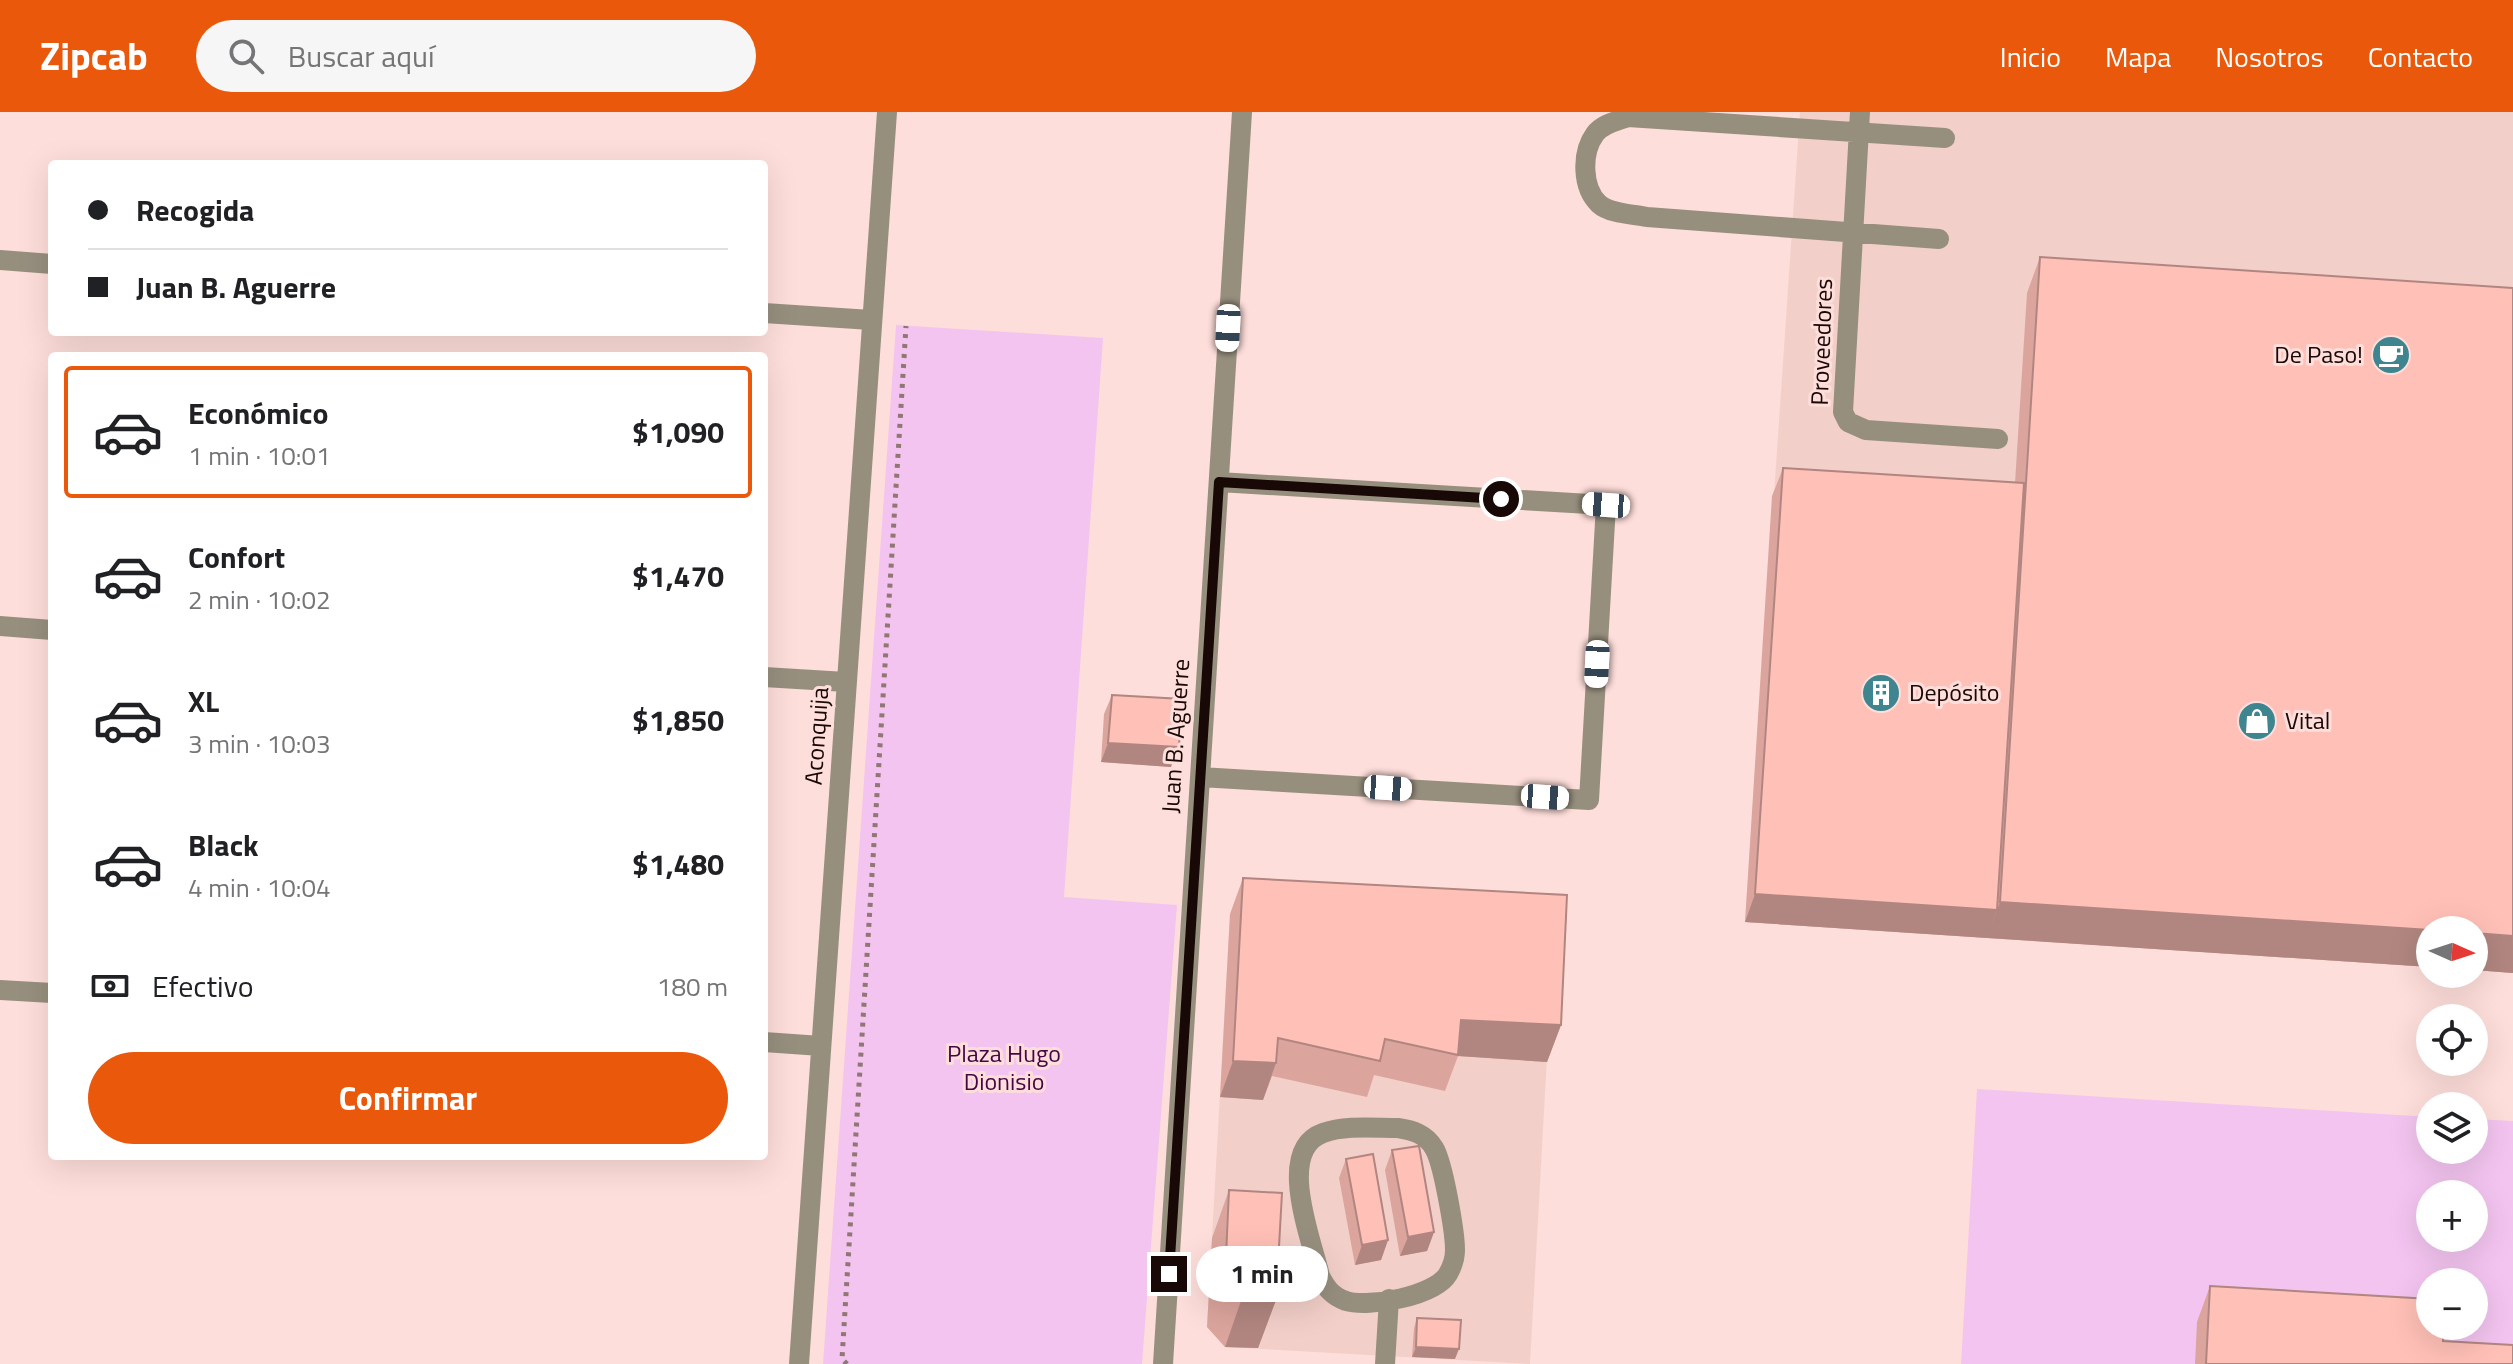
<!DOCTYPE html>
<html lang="es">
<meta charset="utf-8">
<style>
:root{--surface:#fff;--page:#f6f6f6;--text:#202124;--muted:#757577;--line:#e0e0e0;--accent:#ea580c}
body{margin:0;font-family:"Titillium Web",sans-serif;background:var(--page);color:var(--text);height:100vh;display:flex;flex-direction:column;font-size:30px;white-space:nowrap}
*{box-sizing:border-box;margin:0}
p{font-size:26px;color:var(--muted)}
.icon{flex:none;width:44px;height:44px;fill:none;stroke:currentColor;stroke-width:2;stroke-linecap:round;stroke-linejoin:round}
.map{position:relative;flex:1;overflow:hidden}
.details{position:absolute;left:48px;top:240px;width:720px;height:808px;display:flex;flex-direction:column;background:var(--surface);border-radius:8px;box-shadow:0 8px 32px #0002}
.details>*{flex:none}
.guide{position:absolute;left:48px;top:48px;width:720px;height:176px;border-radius:8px;box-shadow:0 8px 32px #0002;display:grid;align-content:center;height:176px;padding:0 40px;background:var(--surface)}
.needle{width:52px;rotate:93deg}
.buttons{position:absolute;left:2416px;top:804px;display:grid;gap:16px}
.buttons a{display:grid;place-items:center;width:72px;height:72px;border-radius:50%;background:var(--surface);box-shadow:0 8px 32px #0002;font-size:40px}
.end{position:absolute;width:36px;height:36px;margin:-18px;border:10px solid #180806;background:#fff;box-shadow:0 0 0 4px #fff}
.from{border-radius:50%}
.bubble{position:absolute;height:56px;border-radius:28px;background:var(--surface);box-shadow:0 8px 32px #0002;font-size:26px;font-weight:700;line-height:56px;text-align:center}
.car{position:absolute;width:24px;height:48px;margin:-24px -12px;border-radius:10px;box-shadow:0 0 6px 2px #0007;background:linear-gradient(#fff 24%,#345 0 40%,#fff 0 76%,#345 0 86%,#fff 0)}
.guide b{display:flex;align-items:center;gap:28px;height:76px;font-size:30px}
.guide b+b{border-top:2px solid var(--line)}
.guide i{width:20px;height:20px;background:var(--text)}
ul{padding:14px 0 0;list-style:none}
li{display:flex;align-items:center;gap:24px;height:132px;margin:0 16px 12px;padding:0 24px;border:4px solid transparent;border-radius:8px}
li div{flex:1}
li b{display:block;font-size:30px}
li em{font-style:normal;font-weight:700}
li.active{border-color:var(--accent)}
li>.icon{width:72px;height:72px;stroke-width:1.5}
.pay{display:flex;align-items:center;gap:20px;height:88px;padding:0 40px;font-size:30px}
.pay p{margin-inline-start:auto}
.cta{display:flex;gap:16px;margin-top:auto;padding:16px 40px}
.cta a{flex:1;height:92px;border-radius:48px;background:var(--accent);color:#fff;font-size:32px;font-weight:700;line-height:92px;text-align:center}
header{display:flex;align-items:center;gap:48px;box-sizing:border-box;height:112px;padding:0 40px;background:var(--accent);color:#fff}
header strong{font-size:38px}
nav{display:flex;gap:44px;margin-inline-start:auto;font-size:28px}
.search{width:560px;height:72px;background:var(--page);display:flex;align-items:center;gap:20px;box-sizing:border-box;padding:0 28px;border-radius:44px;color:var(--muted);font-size:30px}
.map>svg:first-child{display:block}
.built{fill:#f3cfc9}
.green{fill:#f3c4f0;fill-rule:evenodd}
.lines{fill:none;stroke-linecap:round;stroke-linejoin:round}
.path{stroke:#8f7774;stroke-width:5;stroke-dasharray:4 6;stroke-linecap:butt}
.minor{stroke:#978f7e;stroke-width:20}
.wall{fill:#dba59d}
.shaded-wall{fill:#b28680}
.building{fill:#ffc0b7;stroke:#b28680;stroke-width:2}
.route{stroke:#180806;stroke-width:10}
.labels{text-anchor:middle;stroke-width:6;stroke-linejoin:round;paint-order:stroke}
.street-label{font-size:24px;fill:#180806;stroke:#fededa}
.poi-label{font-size:24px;fill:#180806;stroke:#fededa;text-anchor:start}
.park-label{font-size:24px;fill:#460547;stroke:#fededa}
</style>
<header>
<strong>Zipcab</strong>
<div class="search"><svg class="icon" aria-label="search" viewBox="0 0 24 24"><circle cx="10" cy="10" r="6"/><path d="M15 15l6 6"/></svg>Buscar aquí</div>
<nav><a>Inicio</a><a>Mapa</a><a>Nosotros</a><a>Contacto</a></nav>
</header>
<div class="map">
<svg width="2513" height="1252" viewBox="0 0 2513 1252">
<rect width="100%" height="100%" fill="#fededa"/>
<path class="built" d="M 1800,0 L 2513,0 L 2513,861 L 2474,858 L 2474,818 L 2430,818 L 2430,855 L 1745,810 Z
M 1230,802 L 1554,819 L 1530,1252 L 1225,1235 L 1207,1215 Z"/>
<path class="green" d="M 896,213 L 1103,226 L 1064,785 L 1177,793 L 1142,1252 L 823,1252 Z
M 1977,977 L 2430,1005 L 2430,1038 L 2474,1038 L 2474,1007 L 2513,1009 L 2513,1252 L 1961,1252 ZM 2430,1082 L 2474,1082 L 2474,1126 L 2430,1126 ZM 2430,1170 L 2474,1170 L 2474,1214 L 2430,1214 Z"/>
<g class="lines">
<path class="path" d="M 847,1252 L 842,1247 L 906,214"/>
<path class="minor" d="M 1860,0 L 1843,300 L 1848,310 L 1866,318 L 1998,327
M 1939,127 L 1647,105 C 1633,102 1610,102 1599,92 C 1582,76 1581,41 1595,22 C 1602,12 1617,9 1628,5 L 1945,26
M 0,148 L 52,152
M 764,201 L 871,208
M 0,514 L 52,518
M 764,565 L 846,570
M 1200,665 L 1589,688 L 1606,393 L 1219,370
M 0,878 L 52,881
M 764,930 L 821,934
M 1398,1016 C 1412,1018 1426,1022 1434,1036 C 1443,1050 1455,1120 1455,1138 C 1455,1146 1452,1155 1448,1162 C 1435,1184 1369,1196 1346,1189 C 1332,1184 1326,1176 1320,1164 C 1312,1128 1275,1038 1323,1021 C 1345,1013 1374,1016 1398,1016 Z
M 799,1252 L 887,0
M 1163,1252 L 1242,0
M 1385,1252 L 1389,1187"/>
</g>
<path class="wall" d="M 2040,145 L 2513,861 L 2474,858 L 2474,818 L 2430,818 L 2430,855 L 1745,810 L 1772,384 L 1783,356 L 2015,371 L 2027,181 Z
M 1112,583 L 1171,655 L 1101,650 L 1104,602 Z
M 1243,766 L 1561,913 L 1547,950 L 1458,944 L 1445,979 L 1374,963 L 1367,985 L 1272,964 L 1263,988 L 1220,985 L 1230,802 Z
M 1392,1038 L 1434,1120 L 1427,1139 L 1400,1144 L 1385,1058 Z
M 1346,1047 L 1388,1128 L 1381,1148 L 1355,1153 L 1339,1066 Z
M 1229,1078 L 1276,1188 L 1258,1236 L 1225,1235 L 1207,1215 L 1212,1126 Z
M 2210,1174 L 2443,1229 L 2513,1252 L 2195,1252 L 2197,1210 Z
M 1417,1206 L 1455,1247 L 1412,1245 L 1414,1216 Z"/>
<path class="shaded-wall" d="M 1108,631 L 1179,635 L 1171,655 L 1101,650 Z
M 1755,782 L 1997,798 L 1987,826 L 1745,810 Z
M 2000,790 L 2430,818 L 2430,855 L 1987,826 Z
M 2474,821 L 2513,824 L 2513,861 L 2474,858 Z
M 1461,908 L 1561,913 L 1547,950 L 1458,944 Z
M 1233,949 L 1276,951 L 1263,988 L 1220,985 Z
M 1434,1120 L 1427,1139 L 1400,1144 L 1408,1125 Z
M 1388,1128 L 1381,1148 L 1355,1153 L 1362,1133 Z
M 1242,1186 L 1276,1188 L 1258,1236 L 1225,1235 Z
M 1416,1235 L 1459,1237 L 1455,1247 L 1412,1245 Z"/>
<path class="building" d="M 2040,145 L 2513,176 L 2513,824 L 2474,821 L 2474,818 L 2430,818 L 2000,790 Z
M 1783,356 L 2024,371 L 1997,798 L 1755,782 Z
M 1112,583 L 1182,587 L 1179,635 L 1108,631 Z
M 1243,766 L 1567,783 L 1561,913 L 1461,908 L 1458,943 L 1385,927 L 1380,949 L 1278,926 L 1276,951 L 1233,949 Z
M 1419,1034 L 1434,1120 L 1408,1125 L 1392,1038 Z
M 1373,1042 L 1388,1128 L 1362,1133 L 1346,1047 Z
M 1229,1078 L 1282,1081 L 1276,1188 L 1242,1186 L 1225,1167 Z
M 2210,1174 L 2430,1187 L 2430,1214 L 2444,1214 L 2443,1229 L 2513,1233 L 2513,1252 L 2206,1252 Z
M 1417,1206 L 1461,1208 L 1459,1237 L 1416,1235 Z"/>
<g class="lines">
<path class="route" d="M 1169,1162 L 1219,370 L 1501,387"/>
</g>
<defs>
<g id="cafe-disc" transform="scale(2)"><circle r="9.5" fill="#3e858f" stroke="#fededa"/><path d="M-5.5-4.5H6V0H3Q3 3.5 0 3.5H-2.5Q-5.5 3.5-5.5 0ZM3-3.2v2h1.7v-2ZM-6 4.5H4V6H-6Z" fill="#fff"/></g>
<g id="building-disc" transform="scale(2)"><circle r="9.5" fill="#3e858f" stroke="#fededa"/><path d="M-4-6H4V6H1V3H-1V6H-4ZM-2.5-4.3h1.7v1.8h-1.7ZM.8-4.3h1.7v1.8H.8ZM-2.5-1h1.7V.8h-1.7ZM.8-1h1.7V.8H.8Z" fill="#fff"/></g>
<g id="shop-disc" transform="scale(2)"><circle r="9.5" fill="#3e858f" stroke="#fededa"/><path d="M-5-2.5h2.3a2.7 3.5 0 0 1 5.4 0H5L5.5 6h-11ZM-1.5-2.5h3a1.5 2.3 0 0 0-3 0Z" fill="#fff"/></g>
</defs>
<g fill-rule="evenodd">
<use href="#cafe-disc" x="2391" y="243"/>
<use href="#building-disc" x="1881" y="581"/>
<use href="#shop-disc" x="2257" y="609"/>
</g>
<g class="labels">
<g class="street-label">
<text transform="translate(1822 230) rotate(-88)" y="8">Proveedores</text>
<text transform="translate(817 624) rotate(-86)" y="8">Aconquija</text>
<text transform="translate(1176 624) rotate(-86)" y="8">Juan B. Aguerre</text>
</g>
<g class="poi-label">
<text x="2363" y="251" text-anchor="end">De Paso!</text>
<text x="1909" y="589">Depósito</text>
<text x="2285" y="617">Vital</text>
</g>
<g class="park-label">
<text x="1004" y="950">Plaza Hugo<tspan x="1004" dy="28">Dionisio</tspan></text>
</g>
</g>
</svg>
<div class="buttons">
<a><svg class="needle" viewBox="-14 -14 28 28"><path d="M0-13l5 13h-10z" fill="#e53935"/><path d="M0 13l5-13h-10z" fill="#757577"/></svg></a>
<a><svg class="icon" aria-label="locate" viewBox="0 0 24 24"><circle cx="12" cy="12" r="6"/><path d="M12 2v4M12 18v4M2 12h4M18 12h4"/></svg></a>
<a><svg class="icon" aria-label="layers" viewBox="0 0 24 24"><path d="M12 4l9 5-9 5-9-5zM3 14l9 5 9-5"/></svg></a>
<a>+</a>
<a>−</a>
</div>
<i class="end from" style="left:1501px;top:387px"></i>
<i class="end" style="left:1169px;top:1162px"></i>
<div class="bubble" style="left:1196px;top:1134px;width:132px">1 min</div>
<i class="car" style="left:1228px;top:216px;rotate:183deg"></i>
<i class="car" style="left:1606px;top:393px;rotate:274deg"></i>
<i class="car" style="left:1597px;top:552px;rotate:183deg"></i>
<i class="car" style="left:1388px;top:676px;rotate:94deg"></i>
<i class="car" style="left:1545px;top:685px;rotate:94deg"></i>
<div class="guide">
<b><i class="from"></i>Recogida</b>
<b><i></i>Juan B. Aguerre</b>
</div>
<section class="details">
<ul>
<li class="active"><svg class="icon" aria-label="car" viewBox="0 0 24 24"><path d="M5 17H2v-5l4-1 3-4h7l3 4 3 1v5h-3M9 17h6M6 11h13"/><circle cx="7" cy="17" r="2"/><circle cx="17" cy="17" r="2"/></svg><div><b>Económico</b><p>1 min · 10:01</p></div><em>$1,090</em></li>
<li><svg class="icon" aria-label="car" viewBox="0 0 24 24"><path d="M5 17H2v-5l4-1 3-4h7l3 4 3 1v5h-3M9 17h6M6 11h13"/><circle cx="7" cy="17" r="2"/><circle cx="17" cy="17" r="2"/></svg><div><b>Confort</b><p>2 min · 10:02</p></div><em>$1,470</em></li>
<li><svg class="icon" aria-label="car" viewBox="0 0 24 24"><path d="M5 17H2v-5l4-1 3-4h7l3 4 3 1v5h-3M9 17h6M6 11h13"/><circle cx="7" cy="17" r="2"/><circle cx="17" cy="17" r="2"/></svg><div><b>XL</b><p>3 min · 10:03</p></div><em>$1,850</em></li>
<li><svg class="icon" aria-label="car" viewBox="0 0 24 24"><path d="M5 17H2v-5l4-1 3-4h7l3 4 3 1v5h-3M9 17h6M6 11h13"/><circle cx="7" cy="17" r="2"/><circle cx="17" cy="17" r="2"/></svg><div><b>Black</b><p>4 min · 10:04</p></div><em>$1,480</em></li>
</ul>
<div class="pay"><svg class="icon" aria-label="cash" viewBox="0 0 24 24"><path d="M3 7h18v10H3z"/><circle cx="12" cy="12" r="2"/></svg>Efectivo<p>180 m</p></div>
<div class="cta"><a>Confirmar</a></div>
</section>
</div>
